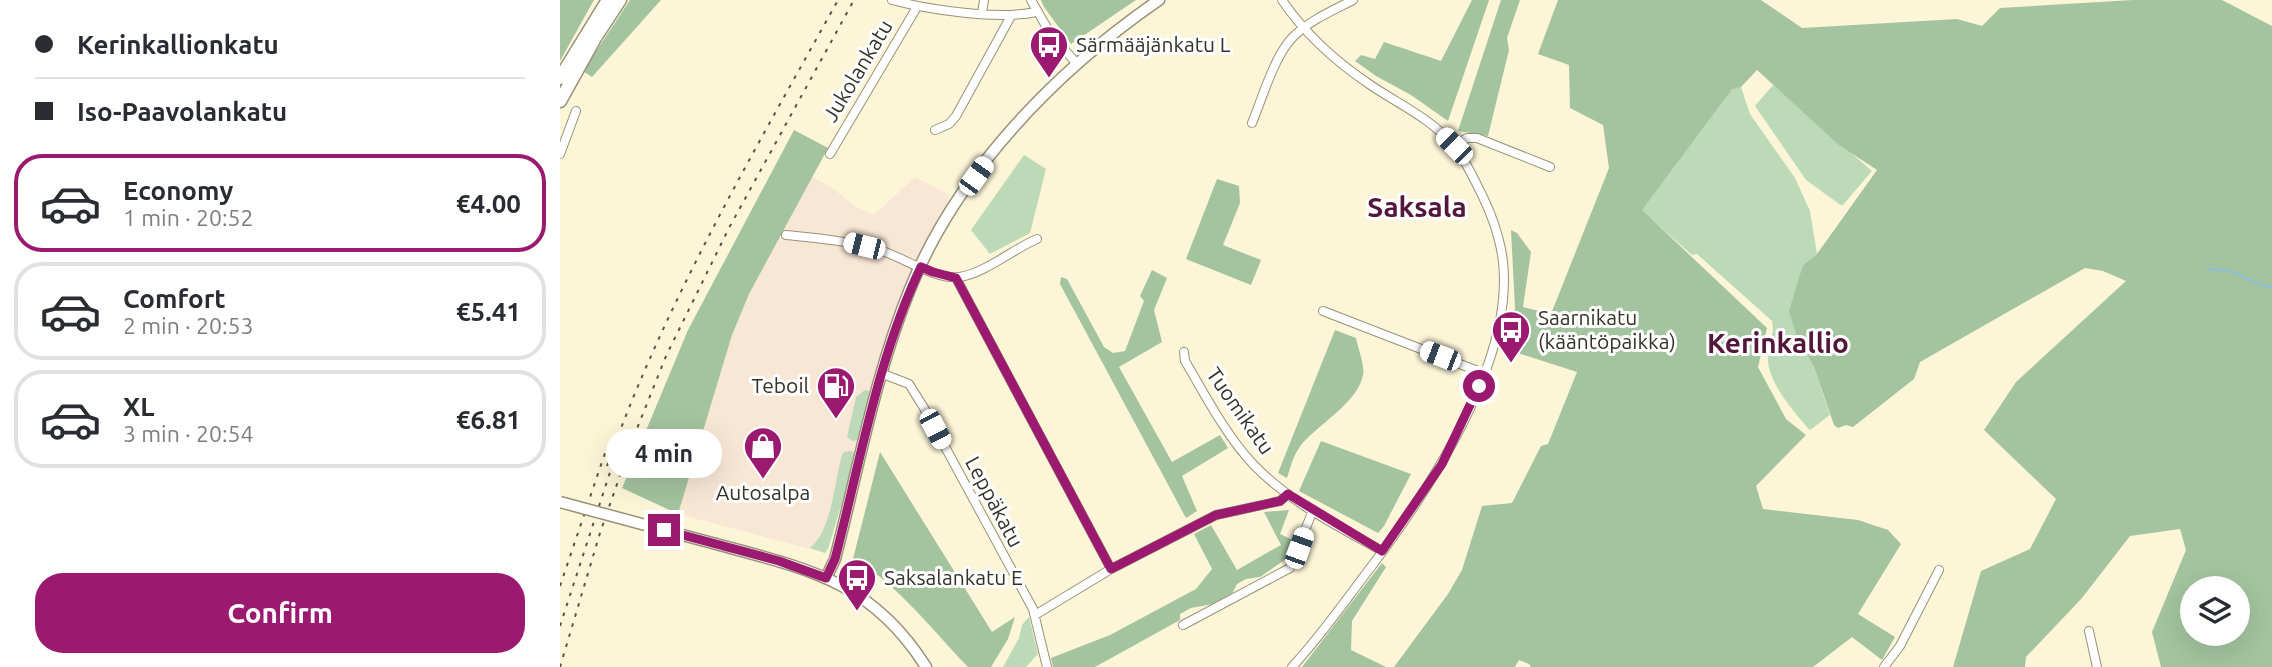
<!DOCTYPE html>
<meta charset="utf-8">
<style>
:root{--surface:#fff;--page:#f7f7f7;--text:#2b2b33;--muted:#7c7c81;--line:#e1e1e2;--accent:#9b1a6f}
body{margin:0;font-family:Ubuntu,sans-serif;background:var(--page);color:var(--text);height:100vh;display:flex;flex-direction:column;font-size:26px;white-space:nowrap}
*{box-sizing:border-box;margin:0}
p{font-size:23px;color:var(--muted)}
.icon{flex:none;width:38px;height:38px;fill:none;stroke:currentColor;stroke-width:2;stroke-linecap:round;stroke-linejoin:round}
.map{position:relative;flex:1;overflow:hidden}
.details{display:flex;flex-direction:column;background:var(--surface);width:560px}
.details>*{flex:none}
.banner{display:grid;align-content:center;height:154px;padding:0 35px;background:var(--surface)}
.tools{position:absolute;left:1620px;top:576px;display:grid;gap:14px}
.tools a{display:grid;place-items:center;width:70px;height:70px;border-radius:50%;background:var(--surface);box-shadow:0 7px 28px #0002;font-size:35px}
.end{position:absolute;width:32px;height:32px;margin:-16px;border:9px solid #9b1a6f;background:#fff;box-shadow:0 0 0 4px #fff}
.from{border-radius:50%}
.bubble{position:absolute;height:49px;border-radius:24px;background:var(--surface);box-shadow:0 7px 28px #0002;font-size:23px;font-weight:600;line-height:49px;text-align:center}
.car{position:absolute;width:21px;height:42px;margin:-21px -10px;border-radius:9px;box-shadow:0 0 5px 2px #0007;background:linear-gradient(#fff 24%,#345 0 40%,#fff 0 76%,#345 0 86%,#fff 0)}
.banner b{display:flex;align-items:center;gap:24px;height:66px;font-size:26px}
.banner b+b{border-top:2px solid var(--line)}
.banner i{width:18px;height:18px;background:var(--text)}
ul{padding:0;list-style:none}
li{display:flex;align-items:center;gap:21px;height:98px;margin:0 14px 10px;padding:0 21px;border:4px solid var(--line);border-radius:28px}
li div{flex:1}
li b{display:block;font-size:26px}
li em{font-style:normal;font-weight:600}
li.selected{border-color:var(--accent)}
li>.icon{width:63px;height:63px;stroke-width:1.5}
.button{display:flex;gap:14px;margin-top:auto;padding:14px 35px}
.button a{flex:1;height:80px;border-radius:28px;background:var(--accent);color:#fff;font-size:28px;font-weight:600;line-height:80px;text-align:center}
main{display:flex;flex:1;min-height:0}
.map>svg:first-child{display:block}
.commercial{fill:#f9e7d6}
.green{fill:#bcdab8}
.forest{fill:#a3c49e;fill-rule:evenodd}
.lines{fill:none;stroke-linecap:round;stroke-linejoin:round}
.stream{stroke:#8cbfd8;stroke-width:2}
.street-casing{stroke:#999277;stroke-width:10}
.secondary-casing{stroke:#999277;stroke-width:13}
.primary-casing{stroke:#999277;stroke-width:15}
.street{stroke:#fff;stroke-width:8}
.secondary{stroke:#fff;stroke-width:10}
.primary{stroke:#fff;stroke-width:12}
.rail{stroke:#595647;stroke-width:2;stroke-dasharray:3.5 7;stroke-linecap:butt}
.secondary-bridge-casing{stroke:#999277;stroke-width:13;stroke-linecap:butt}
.secondary-bridge{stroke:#fff;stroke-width:10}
.route{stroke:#9b1a6f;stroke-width:9}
.labels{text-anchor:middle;stroke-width:6;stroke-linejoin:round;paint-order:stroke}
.poi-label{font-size:21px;fill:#343226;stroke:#fff;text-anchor:start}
.street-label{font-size:21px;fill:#343226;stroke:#fff}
.district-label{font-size:28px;font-weight:bold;fill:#53173c;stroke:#fff}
</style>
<main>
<section class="details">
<div class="banner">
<b><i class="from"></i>Kerinkallionkatu</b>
<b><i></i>Iso-Paavolankatu</b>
</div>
<ul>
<li class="selected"><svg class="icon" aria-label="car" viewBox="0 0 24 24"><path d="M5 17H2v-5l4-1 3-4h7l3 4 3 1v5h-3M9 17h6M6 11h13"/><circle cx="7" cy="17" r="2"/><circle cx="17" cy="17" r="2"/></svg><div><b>Economy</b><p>1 min · 20:52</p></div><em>€4.00</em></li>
<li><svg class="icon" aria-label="car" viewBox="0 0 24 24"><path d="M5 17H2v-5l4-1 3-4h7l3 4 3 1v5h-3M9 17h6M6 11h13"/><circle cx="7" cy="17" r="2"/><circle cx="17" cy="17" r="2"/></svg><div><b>Comfort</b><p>2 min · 20:53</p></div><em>€5.41</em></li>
<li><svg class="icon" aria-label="car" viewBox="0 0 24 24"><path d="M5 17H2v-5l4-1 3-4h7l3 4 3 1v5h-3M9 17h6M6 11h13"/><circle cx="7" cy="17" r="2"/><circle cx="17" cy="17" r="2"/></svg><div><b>XL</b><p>3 min · 20:54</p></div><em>€6.81</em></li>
</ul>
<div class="button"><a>Confirm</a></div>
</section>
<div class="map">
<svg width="1712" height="667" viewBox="0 0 1712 667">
<rect width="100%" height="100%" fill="#fcf5d8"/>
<path class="commercial" d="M 252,177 L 271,187 L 296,207 L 314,215 L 355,177 L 390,195 L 326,335 L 296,456 L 268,549 L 265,553 L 118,514 L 172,335 L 189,294 Z"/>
<path class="green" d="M 1213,85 L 1312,171 L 1282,206 L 1246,180 L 1195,106 Z
M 1181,87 L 1190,114 L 1235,178 L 1250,211 L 1257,254 L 1243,265 L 1237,337 L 1254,367 L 1270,415 L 1250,430 C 1236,415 1207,381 1208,359 C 1208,346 1215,335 1212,321 L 1137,254 L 1132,255 L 1081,210 L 1172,88 Z
M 464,155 L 486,169 L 470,233 L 430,254 L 411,230 Z
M 305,390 L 309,391 L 312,396 L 300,440 L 292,441 L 287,437 L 296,397 Z
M 292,451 L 296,456 L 268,549 L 265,553 L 250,548 C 272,530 274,483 282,455 L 284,452 Z
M 469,617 L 478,654 L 466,667 L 443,667 L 459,638 L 462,625 Z"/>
<path class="forest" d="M 0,0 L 34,0 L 0,61 Z
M 70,0 L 101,0 L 32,77 L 23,71 Z
M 481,0 L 576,0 L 511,44 L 484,7 Z
M 912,0 L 929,0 L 888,121 L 851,95 L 816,76 L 795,61 L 801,55 L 815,59 L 824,42 L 881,61 Z
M 941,0 L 960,0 L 947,38 L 949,50 L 928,136 L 898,131 Z
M 998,0 L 1201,0 L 1242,28 L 1397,19 L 1422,26 L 1440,8 L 1573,0 L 1662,0 L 1712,26 L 1712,667 L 1601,667 L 1592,632 L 1626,550 L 1620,529 L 1570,536 L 1522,598 L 1466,657 L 1465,667 L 1393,667 L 1421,571 L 1470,549 L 1496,499 L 1424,430 L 1456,382 L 1566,281 L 1543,271 L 1525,268 L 1360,362 L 1354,379 L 1293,427 L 1286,425 L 1278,428 L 1274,425 L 1254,367 L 1237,337 L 1229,311 L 1243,265 L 1257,254 L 1317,170 L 1279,145 L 1197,70 L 1181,87 L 1172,89 L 1082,210 L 1207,328 L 1198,367 L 1226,419 L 1246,435 L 1196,486 L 1203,509 L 1298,520 L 1328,530 L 1341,544 L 1298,614 L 1335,637 L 1322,660 L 1292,637 L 1253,667 L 971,667 L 969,664 L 959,660 L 955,667 L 834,667 L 888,594 L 902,570 L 922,506 L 952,503 L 981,446 L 988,444 L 1017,372 L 948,350 L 955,308 L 951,230 L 957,233 L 971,252 L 963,307 L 991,314 L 1049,168 L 1043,125 L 1010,108 L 1009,65 L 978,54 ZM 1633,588 L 1678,588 L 1678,634 L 1633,634 Z
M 234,130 L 268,148 L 189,294 L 172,335 L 118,514 L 62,488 L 128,330 Z
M 657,179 L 679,186 L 680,203 L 663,245 L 701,260 L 691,285 L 626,259 Z
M 592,270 L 607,278 L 594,310 L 602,342 L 559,367 L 612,462 L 660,435 L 668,448 L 622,476 L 637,511 L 626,518 L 500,284 L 501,277 L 507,279 L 544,347 L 553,353 L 565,351 L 584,301 L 580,296 Z
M 775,330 L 796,338 C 798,349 805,365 803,375 C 798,404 754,426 739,448 C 733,456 730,469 727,478 L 718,473 Z
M 761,441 L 851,474 L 824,526 L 818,533 L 739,491 Z
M 320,452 L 432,632 L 455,617 L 448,639 L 431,667 L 408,667 C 375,633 334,580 293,559 Z
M 729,510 L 720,534 L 735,541 L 726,559 L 700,577 L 686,579 L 677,584 L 672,594 L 653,604 L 631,608 L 620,614 L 620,620 L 535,667 L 493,667 L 491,658 L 550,635 L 636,589 L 652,569 L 634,534 L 651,525 L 677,570 L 721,545 L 704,512 Z
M 822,563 L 826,567 L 792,621 L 791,650 L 826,667 L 742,667 Z"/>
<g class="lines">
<path class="stream" d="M 1648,269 L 1670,271 L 1701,285 L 1712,287"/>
<g class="street-casing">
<path id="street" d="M 332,0 C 369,10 439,20 476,12
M 471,0 L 490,33 L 517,64
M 722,0 C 745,34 775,61 809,84 C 838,104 871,118 894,146 C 904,158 911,173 918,187 C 930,210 940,236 943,262 C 954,363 869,490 811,567 C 785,601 761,636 732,667
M 422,13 L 424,0
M 692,123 C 702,99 714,57 732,38 C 748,21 772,11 793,0
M 375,130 L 389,124 L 396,116 L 451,16
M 894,146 L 907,138 L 917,138 L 990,167
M 0,154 L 16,111
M 270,154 L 357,7
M 226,235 C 256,238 288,241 317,249 C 341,256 375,280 399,277 C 424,274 453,249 477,239
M 396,278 L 551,569
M 763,311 L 923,373
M 624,352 L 625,361 C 646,396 665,434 693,464 C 729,502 778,526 822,551
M 323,374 L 349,384 L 364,408 L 473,609 L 487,667
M 475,615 L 551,569 L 656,515 L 720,501 L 728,494
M 623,625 L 730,568 L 753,510
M 1529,631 L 1537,667
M 1324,667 L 1340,646 L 1379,570"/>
</g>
<g class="secondary-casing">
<path id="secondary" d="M 156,544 C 248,569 312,581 366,667
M 266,578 L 275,559 C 298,470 315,375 350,289 C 398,171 496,71 599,0"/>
</g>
<g class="primary-casing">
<path id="primary" d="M 0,78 L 48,0
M 0,101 L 35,38 L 60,0"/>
</g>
<use href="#street" class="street"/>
<use href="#secondary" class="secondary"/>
<use href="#primary" class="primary"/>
<path class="rail" d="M 47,466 C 105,302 194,152 278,0
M 0,586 L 45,453
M 0,626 L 54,460
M 0,667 L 40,533 L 72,441 L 106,356 L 169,228 L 294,0"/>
<g class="secondary-bridge-casing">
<path id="secondary-bridge" d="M 0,502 L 156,544"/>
</g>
<use href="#secondary-bridge" class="secondary-bridge"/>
</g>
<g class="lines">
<path class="route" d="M 104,530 L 219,561 L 266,578 L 275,559 C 300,463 318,356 361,267 L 373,272 L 396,278 L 551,569 L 656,515 L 720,501 L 728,494 L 822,551 L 882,464 L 919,386"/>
</g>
<defs>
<g id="bus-pin" transform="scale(2.0125)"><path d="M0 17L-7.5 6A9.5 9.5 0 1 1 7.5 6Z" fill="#9b1a6f" stroke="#fff"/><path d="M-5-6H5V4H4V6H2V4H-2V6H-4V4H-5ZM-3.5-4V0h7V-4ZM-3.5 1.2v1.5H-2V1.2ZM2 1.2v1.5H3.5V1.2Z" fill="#fff"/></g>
<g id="fuel-pin" transform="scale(2.0125)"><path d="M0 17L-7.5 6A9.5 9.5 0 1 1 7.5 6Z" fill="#9b1a6f" stroke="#fff"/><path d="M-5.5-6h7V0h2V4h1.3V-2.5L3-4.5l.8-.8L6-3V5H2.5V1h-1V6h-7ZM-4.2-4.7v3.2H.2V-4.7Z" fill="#fff"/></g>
<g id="shop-pin" transform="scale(2.0125)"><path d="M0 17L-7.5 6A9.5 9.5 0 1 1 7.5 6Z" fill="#9b1a6f" stroke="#fff"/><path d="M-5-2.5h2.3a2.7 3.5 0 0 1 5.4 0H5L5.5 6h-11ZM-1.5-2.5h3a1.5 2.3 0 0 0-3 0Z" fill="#fff"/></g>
</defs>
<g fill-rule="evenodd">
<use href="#bus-pin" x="489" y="45"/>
<use href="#bus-pin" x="951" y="330"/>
<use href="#fuel-pin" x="276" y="386"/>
<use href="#shop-pin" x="203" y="446"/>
<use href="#bus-pin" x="297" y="578"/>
</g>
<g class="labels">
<g class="poi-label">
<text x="516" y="52">Särmääjänkatu L</text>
<text x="978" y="325">Saarnikatu<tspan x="978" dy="24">(kääntöpaikka)</tspan></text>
<text x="249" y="393" text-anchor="end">Teboil</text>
<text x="203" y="500" text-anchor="middle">Autosalpa</text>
<text x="324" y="585">Saksalankatu E</text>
</g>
<g class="street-label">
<text transform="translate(298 71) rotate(-59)" y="7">Jukolankatu</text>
<text transform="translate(680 411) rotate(55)" y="7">Tuomikatu</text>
<text transform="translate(434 502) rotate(62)" y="7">Leppäkatu</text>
</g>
<g class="district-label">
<text x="857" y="217">Saksala</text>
<text x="1218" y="353">Kerinkallio</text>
</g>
</g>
</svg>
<div class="tools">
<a><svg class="icon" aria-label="layers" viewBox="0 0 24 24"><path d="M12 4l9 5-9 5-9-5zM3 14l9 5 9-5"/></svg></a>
</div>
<i class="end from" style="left:919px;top:386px"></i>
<i class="end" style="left:104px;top:530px"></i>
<div class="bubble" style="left:46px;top:429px;width:116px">4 min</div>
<i class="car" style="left:894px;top:146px;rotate:315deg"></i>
<i class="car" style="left:416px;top:176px;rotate:36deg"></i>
<i class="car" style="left:304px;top:246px;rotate:284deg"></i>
<i class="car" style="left:880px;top:356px;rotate:291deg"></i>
<i class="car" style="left:375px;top:429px;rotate:152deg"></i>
<i class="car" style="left:739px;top:548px;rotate:20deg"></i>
</div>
</main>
